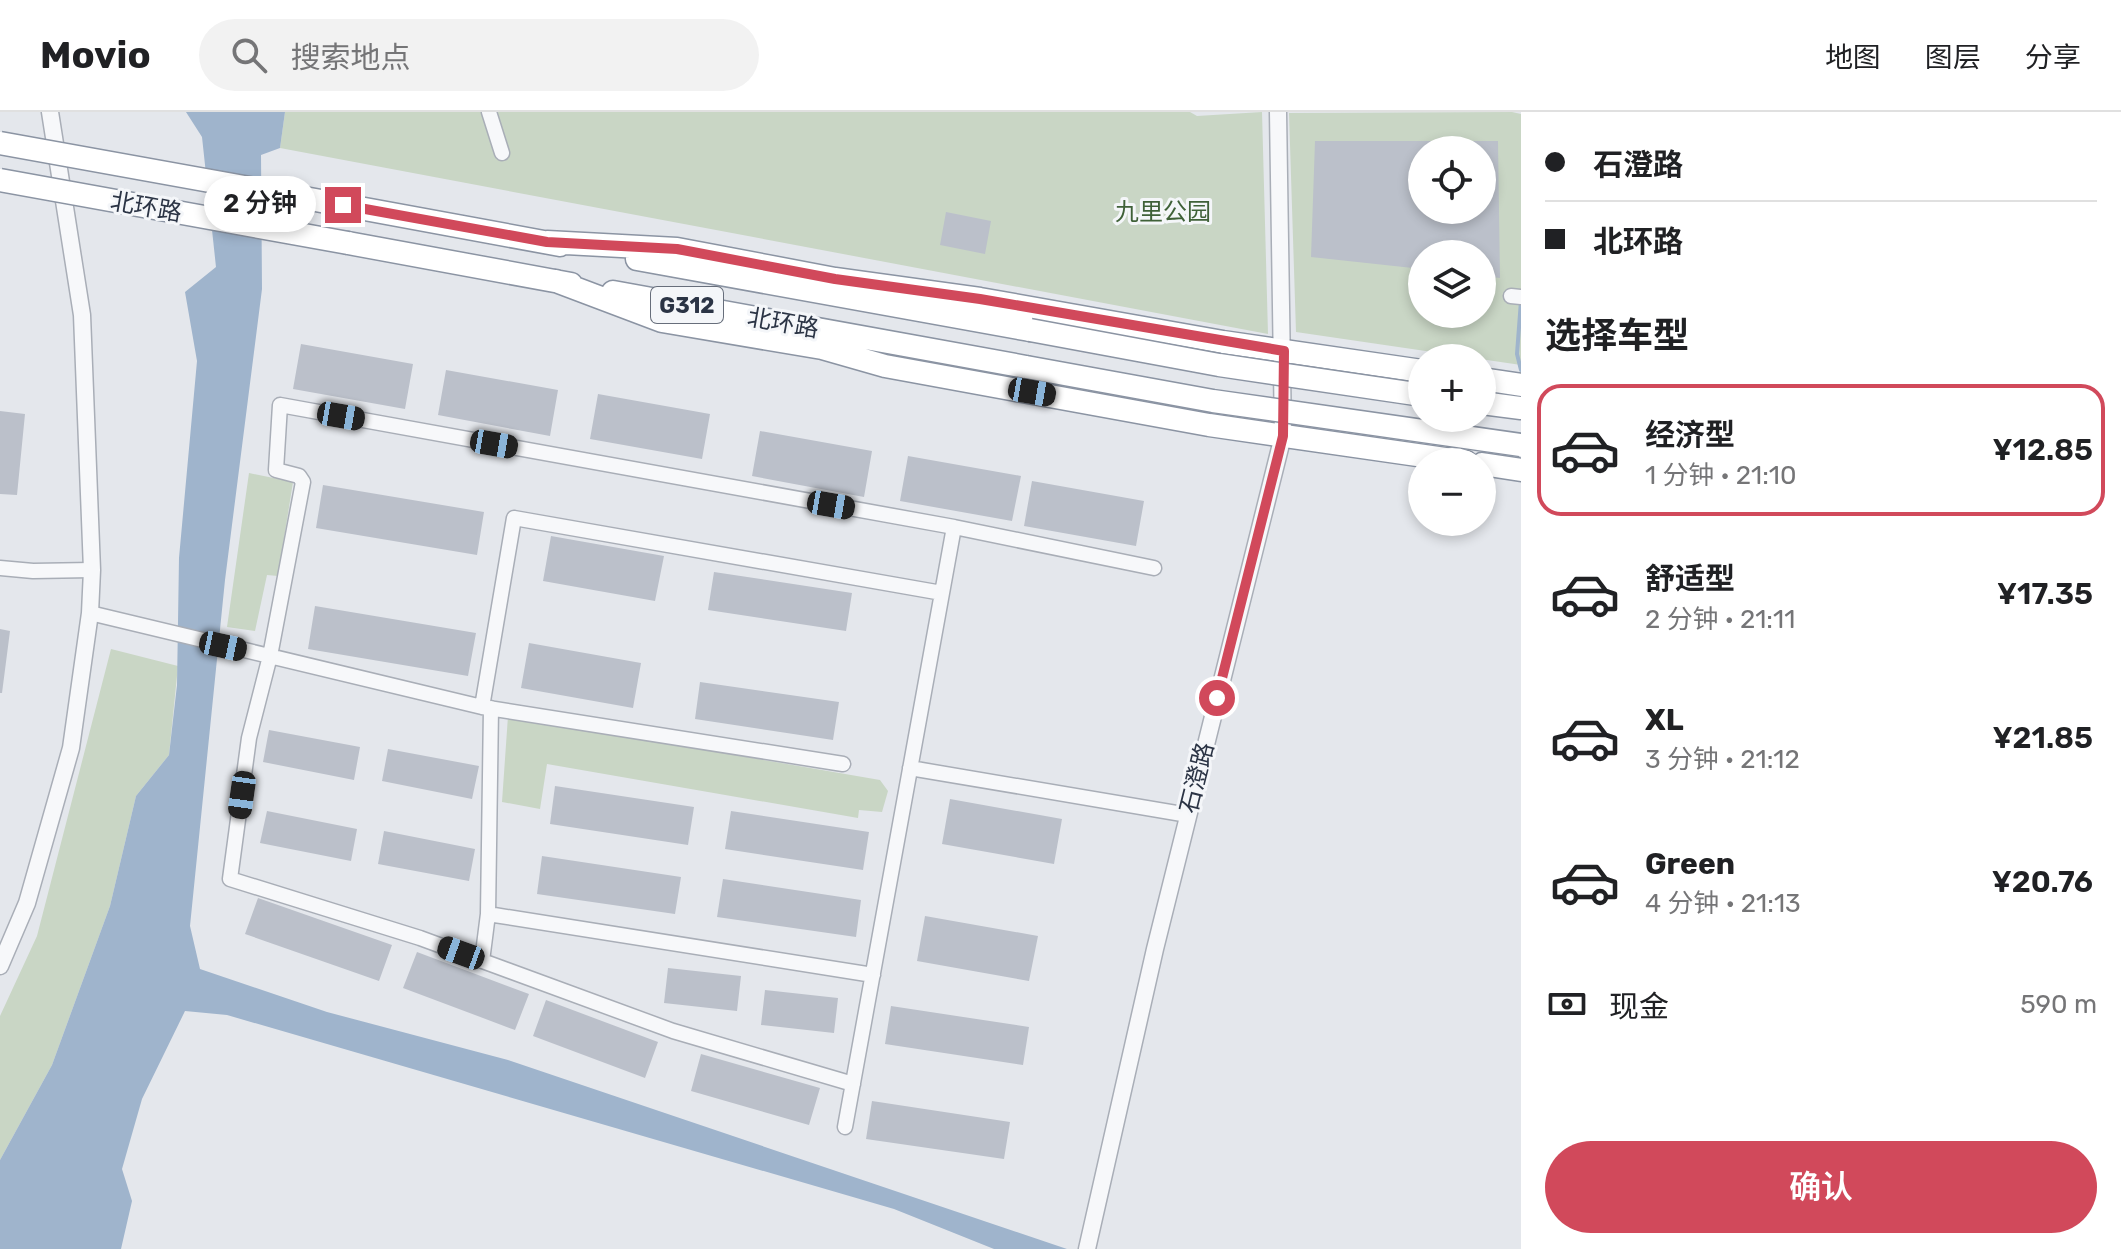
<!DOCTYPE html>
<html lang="zh">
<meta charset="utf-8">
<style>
:root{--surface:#fff;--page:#f2f2f2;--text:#202124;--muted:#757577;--line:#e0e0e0;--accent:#d1495b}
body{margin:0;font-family:Rubik,"Noto Sans SC",sans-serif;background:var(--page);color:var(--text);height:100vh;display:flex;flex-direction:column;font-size:30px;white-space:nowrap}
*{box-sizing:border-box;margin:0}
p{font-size:26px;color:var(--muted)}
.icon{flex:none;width:44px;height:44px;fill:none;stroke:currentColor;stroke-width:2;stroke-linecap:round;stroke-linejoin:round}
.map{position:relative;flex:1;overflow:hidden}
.details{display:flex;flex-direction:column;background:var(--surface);width:600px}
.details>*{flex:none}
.banner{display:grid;align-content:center;height:176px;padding:0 24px;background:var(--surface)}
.fabs{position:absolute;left:1408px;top:24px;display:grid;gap:16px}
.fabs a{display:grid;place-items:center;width:88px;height:88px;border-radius:50%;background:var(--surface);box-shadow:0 4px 12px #0003;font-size:40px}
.end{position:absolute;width:36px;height:36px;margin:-18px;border:10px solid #d1495b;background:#fff;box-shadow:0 0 0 4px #fff}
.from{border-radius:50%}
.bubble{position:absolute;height:56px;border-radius:28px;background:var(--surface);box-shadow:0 4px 12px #0003;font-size:26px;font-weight:600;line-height:56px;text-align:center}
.car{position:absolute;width:24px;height:48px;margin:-24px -12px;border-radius:10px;box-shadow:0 0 6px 2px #0007;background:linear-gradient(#222 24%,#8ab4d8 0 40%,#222 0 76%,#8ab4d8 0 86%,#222 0)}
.banner b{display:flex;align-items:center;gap:28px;height:76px;font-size:30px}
.banner b+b{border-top:2px solid var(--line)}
.banner i{width:20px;height:20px;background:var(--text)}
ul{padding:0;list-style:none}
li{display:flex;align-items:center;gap:24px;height:132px;margin:0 16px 12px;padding:0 8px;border:4px solid transparent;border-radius:24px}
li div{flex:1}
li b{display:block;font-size:30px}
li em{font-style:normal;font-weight:600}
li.current{border-color:var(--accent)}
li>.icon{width:72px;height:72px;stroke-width:1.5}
h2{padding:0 24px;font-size:36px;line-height:96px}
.pay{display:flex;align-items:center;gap:20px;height:88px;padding:0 24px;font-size:30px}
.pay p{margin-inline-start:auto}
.cta{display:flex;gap:16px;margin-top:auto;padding:16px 24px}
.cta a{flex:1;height:92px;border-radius:48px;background:var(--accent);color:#fff;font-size:32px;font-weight:600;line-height:92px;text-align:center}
header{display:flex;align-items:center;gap:48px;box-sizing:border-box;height:112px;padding:0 40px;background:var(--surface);border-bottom:2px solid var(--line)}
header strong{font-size:38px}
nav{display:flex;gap:44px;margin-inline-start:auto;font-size:28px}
.search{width:560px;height:72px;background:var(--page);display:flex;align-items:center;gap:20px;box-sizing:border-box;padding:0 28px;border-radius:44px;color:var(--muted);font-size:30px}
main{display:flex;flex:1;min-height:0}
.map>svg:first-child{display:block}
.green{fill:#c9d6c5;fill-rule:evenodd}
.water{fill:#9fb4cc}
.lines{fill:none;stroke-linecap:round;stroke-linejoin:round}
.stream{stroke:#9fb4cc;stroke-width:4}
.building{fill:#bbc0ca;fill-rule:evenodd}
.minor-casing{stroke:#a9aeb7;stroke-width:17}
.tertiary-casing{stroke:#a9aeb7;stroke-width:19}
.trunk-casing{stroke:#8b94a3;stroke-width:25}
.minor{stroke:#f7f8fa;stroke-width:14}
.tertiary{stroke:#f7f8fa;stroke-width:16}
.trunk{stroke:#fff;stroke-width:22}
.trunk-bridge-casing{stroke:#8b94a3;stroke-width:25;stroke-linecap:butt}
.trunk-bridge{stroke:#fff;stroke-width:22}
.route{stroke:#d1495b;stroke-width:10}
.labels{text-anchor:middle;stroke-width:6;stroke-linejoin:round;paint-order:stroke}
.shield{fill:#f4f6f9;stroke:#676e7b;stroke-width:2}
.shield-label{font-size:22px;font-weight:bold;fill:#2b3445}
.street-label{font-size:24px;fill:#2b3445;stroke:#f4f6f9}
.park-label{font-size:24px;fill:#3f6138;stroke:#f4f6f9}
</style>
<header>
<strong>Movio</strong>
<div class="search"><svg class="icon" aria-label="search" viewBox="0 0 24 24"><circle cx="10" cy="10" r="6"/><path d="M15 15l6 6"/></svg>搜索地点</div>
<nav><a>地图</a><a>图层</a><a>分享</a></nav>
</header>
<main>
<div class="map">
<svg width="1521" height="1137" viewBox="0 0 1521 1137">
<rect width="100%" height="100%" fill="#e4e7ec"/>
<path class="green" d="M 285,0 L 1190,0 L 1197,4 L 1262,0 L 1268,222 L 280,36 Z
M 1512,0 L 1521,2 L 1521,253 L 1296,220 L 1289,1 ZM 1422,38 L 1482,38 L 1482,98 L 1422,98 ZM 1422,142 L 1482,142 L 1482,202 L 1422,202 Z
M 249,361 L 293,370 L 278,464 L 267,463 L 255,519 L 227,515 Z
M 111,537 L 178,554 L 169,643 L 136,684 L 110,794 L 52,953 L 0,1048 L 0,904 L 37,824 Z
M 508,604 L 880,668 L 888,679 L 882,700 L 859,698 L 858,706 L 547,652 L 540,697 L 502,690 Z"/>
<path class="water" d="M 186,0 L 285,0 L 280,36 L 261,43 L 262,177 L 225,468 L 190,814 L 200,857 L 327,900 L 508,948 L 1067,1137 L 994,1137 L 894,1097 L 227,903 L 185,899 L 142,987 L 122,1057 L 132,1089 L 121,1137 L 0,1137 L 0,1048 L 52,953 L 110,794 L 136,684 L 169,643 L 177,573 L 179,446 L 197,249 L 185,180 L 216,155 L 202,25 Z"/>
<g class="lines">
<path class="stream" d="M 1521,189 L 1517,242 L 1521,258"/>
</g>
<path class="building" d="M 1315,29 L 1498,29 L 1500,166 L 1482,164 L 1482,142 L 1422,142 L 1422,157 L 1311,145 ZM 1422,38 L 1482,38 L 1482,98 L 1422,98 Z
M 946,100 L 991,109 L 985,142 L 940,133 Z
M 301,232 L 413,252 L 405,297 L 293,277 Z
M 446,258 L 558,278 L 550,324 L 438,303 Z
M 598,282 L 710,302 L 702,347 L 590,327 Z
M 0,299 L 25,302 L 17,383 L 0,382 Z
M 760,319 L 872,339 L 864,385 L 752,364 Z
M 908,344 L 1021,364 L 1012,409 L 900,389 Z
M 1032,369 L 1144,389 L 1136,434 L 1024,414 Z
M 323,373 L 484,400 L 477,443 L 316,416 Z
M 551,424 L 664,444 L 655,489 L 543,469 Z
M 714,460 L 852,481 L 846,519 L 708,498 Z
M 315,494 L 476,521 L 468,564 L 308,537 Z
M 0,517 L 10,519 L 2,581 L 0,581 Z
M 529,531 L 641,551 L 633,596 L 521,576 Z
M 700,570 L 839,590 L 833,628 L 695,607 Z
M 269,618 L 360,635 L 354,668 L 263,650 Z
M 388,637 L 479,654 L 472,687 L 382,669 Z
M 555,674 L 694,695 L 688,733 L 550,712 Z
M 950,687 L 1062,707 L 1054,752 L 942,732 Z
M 267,699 L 357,717 L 351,749 L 260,731 Z
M 731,699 L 869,720 L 863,758 L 725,737 Z
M 384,719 L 475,737 L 469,769 L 378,752 Z
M 542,744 L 681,765 L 675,802 L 537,782 Z
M 723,767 L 861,788 L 856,825 L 717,805 Z
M 258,786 L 392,833 L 379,869 L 245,822 Z
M 925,804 L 1038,824 L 1029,869 L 917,849 Z
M 417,840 L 529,882 L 515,918 L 403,876 Z
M 668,856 L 741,864 L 737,899 L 664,891 Z
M 765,878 L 838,886 L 834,921 L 761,913 Z
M 546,888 L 658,930 L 645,966 L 533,924 Z
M 891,894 L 1029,915 L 1023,953 L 885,932 Z
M 701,942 L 820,976 L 809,1013 L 691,979 Z
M 872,989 L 1010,1010 L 1004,1047 L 866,1027 Z"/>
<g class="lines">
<g class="minor-casing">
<path id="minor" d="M 489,0 L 502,41
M 1511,184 L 1521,185
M 0,456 L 33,459 L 92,458
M 90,501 L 482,595 L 843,652
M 482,595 L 514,406 L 942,481
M 910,656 L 1188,703
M 488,802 L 873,863
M 482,849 L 488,802 L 491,596
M 853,972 L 673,919 L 420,826 L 230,767 L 249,626 L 270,544 L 303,370 L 299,364 L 276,358 L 280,293 L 954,415 L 1154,456
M 845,1015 L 954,415"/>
</g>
<g class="tertiary-casing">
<path id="tertiary" d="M 0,854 L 27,791 L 71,636 L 90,501 L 92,458 L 82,203 L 50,0
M 1087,1137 L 1155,837 L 1283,324 L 1278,0"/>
</g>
<g class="trunk-casing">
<path id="trunk" d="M 343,93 L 560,133
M 547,130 L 677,137 L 835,167 L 980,187 L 1223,230 L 1422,259
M 348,131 L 571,172
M 637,147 L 1030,218
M 556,169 L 662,209 L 822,236 L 885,254 L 1209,313 L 1466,350
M 613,180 L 1026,255
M 1482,267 L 1521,273
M 1482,291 L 1521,296
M 1482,352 L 1521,358"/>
</g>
<use href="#minor" class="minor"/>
<use href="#tertiary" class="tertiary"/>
<use href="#trunk" class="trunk"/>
<g class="trunk-bridge-casing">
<path id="trunk-bridge" d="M 0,31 L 343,93
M 0,68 L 348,131
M 1030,218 L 1219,253 L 1422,283
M 1026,255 L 1213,289 L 1521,333"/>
</g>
<use href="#trunk-bridge" class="trunk-bridge"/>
</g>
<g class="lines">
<path class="route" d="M 343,93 L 547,130 L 677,137 L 835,167 L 980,187 L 1284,239 L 1283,324 L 1217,586"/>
</g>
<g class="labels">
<rect class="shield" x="651" y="175" width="72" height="36" rx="6"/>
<g class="shield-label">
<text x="687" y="201">G312</text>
</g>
<g class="street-label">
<text transform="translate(146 95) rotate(10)" y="8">北环路</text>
<text transform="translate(783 211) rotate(10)" y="8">北环路</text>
<text transform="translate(1197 666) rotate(-76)" y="8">石澄路</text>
</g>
<g class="park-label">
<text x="1163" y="108">九里公园</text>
</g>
</g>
</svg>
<div class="fabs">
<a><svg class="icon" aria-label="locate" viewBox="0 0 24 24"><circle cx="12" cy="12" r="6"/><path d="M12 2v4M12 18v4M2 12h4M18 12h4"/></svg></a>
<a><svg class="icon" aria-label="layers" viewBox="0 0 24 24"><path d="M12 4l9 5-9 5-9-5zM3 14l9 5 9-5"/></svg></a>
<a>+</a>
<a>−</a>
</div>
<i class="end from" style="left:1217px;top:586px"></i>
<i class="end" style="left:343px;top:93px"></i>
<div class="bubble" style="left:204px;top:64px;width:112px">2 分钟</div>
<i class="car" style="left:1032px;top:280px;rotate:100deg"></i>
<i class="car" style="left:341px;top:304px;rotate:100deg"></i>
<i class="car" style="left:494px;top:332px;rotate:100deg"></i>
<i class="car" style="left:831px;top:393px;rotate:100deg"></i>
<i class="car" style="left:223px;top:534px;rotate:102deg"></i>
<i class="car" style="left:242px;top:683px;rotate:188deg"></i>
<i class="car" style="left:461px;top:841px;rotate:290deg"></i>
</div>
<section class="details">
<div class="banner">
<b><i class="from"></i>石澄路</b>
<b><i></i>北环路</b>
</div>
<h2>选择车型</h2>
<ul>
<li class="current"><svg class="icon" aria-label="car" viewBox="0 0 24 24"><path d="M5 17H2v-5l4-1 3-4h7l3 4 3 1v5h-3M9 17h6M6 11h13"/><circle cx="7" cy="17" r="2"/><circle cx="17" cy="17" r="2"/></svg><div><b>经济型</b><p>1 分钟 · 21:10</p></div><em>¥12.85</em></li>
<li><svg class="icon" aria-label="car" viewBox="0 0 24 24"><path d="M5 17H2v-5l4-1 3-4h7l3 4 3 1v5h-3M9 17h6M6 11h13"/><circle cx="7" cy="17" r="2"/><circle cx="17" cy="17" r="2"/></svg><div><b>舒适型</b><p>2 分钟 · 21:11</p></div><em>¥17.35</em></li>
<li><svg class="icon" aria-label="car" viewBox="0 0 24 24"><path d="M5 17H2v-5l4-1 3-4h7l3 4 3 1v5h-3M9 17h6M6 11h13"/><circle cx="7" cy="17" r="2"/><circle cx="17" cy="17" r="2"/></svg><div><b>XL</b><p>3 分钟 · 21:12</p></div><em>¥21.85</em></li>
<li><svg class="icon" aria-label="car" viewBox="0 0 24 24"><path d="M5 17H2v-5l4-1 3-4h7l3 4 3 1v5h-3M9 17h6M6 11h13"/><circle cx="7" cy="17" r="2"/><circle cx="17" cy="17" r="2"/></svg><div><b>Green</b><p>4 分钟 · 21:13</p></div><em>¥20.76</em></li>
</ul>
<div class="pay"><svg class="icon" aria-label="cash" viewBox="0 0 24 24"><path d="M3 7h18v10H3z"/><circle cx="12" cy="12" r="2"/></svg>现金<p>590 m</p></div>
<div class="cta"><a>确认</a></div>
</section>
</main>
